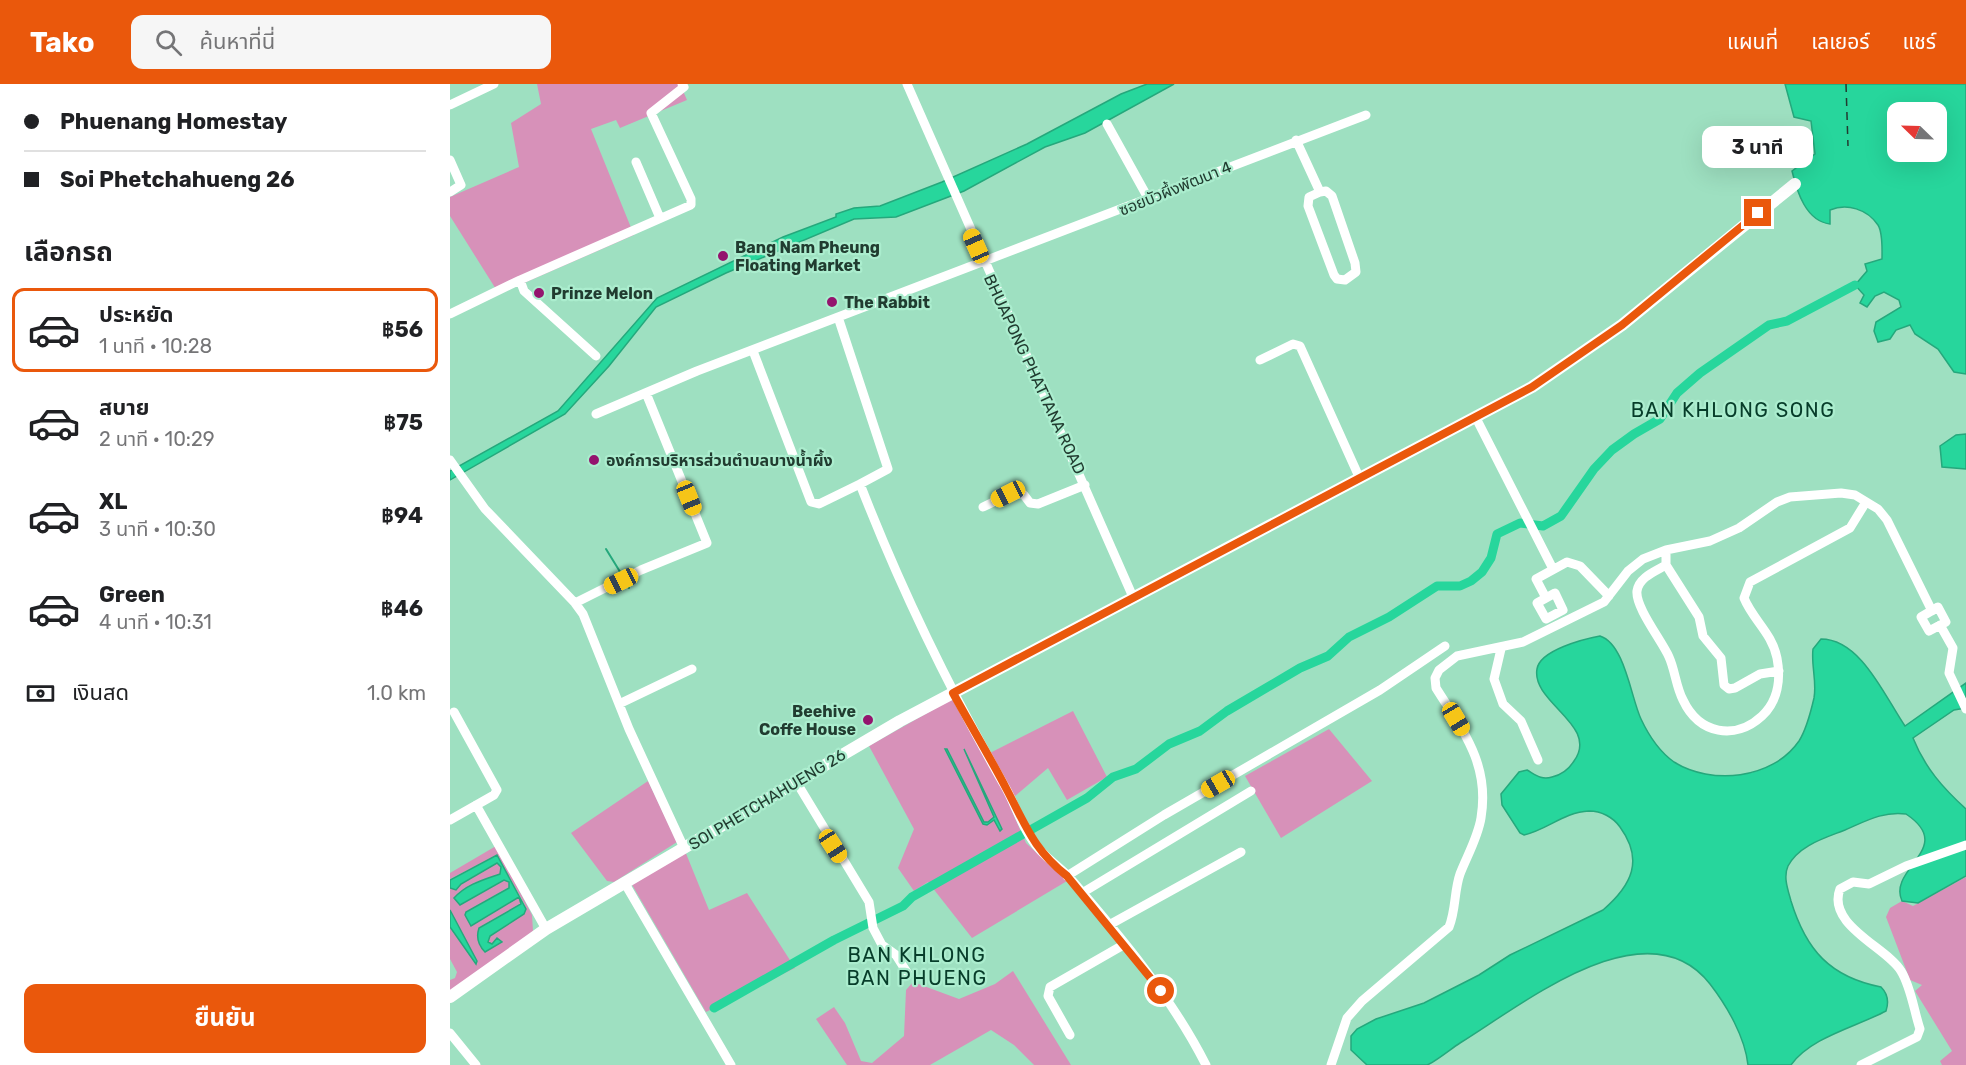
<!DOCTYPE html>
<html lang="th">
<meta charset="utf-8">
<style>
:root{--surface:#fff;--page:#f6f6f6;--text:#202124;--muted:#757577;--line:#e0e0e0;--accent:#ea580c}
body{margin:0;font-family:Rubik,"Noto Sans Thai",sans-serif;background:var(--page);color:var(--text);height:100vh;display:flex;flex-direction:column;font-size:22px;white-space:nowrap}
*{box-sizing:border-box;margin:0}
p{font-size:20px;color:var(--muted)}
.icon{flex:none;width:33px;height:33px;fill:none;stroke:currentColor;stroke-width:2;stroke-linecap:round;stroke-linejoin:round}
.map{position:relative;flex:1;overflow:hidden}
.panel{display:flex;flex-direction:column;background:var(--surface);width:450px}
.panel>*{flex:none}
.banner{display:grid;align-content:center;height:132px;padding:0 24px;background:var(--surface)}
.needle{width:39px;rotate:293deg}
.buttons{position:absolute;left:1437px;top:18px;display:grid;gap:12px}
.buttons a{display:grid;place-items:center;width:60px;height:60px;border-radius:12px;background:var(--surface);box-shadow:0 6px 24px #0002;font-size:30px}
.end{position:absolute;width:27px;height:27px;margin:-14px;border:8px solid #ea580c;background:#fff;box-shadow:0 0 0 3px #fff}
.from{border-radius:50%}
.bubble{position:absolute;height:42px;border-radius:12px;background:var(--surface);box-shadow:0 6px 24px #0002;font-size:20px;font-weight:700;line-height:42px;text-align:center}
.car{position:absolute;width:18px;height:36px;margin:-18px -9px;border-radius:8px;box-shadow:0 0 4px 2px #0007;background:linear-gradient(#f5c518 24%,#345 0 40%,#f5c518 0 76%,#345 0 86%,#f5c518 0)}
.banner b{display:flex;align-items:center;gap:21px;height:57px;font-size:22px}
.banner b+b{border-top:2px solid var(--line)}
.banner i{width:15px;height:15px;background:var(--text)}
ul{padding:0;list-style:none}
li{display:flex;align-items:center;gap:18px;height:84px;margin:0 12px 9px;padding:0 12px;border:3px solid transparent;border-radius:12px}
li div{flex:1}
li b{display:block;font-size:22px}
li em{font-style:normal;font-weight:700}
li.selected{border-color:var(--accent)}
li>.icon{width:54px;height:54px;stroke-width:1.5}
h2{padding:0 24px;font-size:27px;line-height:72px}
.pay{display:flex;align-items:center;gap:15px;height:66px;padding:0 24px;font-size:22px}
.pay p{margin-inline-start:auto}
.cta{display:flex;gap:12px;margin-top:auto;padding:12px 24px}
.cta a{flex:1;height:69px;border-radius:12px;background:var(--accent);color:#fff;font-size:24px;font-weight:700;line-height:69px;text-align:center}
header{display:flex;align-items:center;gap:36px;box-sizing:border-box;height:84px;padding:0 30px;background:var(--accent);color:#fff}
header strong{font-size:28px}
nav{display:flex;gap:33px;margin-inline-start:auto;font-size:21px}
.search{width:420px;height:54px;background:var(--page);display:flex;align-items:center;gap:15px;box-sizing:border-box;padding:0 21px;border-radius:12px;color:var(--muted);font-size:22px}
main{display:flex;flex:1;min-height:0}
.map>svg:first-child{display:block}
.green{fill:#d791b9;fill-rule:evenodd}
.water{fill:#27d69c;stroke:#25a87c;stroke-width:1.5;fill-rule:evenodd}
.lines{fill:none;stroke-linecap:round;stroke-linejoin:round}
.stream{stroke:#25a87c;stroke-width:2}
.canal{stroke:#27d69c;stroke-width:9}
.ferry{stroke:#223b30;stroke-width:1.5;stroke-dasharray:8 6;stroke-linecap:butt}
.minor{stroke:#fff;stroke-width:9}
.tertiary{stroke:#fff;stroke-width:12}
.route{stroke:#ea580c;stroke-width:8}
.poi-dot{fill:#94146e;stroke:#abedce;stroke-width:2}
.labels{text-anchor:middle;stroke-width:4.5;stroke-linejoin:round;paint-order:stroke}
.street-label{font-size:16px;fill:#213c30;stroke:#abedce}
.poi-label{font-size:16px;font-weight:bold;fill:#213c30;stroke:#abedce;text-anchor:start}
.quarter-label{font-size:20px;letter-spacing:1.5px;fill:#073d2a;stroke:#abedce}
</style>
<header>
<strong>Tako</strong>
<div class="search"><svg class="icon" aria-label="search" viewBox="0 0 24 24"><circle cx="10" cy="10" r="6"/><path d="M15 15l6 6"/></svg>ค้นหาที่นี่</div>
<nav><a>แผนที่</a><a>เลเยอร์</a><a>แชร์</a></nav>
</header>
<main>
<section class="panel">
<div class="banner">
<b><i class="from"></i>Phuenang Homestay</b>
<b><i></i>Soi Phetchahueng 26</b>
</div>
<h2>เลือกรถ</h2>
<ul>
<li class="selected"><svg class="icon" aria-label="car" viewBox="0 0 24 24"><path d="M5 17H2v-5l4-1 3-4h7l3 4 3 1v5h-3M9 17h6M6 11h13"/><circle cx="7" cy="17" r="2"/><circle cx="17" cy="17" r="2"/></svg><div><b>ประหยัด</b><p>1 นาที · 10:28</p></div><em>฿56</em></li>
<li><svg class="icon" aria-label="car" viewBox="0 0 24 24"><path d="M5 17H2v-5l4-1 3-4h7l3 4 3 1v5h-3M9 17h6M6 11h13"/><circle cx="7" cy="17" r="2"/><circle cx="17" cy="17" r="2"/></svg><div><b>สบาย</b><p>2 นาที · 10:29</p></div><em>฿75</em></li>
<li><svg class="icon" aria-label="car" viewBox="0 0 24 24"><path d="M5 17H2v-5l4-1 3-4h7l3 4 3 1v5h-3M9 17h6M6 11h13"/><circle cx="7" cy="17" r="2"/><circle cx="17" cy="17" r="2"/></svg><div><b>XL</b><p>3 นาที · 10:30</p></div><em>฿94</em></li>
<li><svg class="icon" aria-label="car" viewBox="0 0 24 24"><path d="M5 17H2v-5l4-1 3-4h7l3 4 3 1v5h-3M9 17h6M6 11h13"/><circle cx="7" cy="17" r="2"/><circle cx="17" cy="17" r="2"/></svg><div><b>Green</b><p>4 นาที · 10:31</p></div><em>฿46</em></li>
</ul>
<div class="pay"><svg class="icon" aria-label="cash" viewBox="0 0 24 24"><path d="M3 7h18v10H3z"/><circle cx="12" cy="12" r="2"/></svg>เงินสด<p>1.0 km</p></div>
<div class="cta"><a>ยืนยัน</a></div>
</section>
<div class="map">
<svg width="1516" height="981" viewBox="0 0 1516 981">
<rect width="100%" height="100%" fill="#9ee0c1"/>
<path class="green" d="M 87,0 L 230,0 L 237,16 L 170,44 L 166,36 L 141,45 L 184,151 L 49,210 L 0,132 L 0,113 L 69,83 L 61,39 L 91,20 Z
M 502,615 L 534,672 L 623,627 L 657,693 L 617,716 L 598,684 L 558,718 L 576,759 L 617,797 L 522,854 L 478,798 L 464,807 L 448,784 L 464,745 L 419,662 ZM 495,665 L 534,738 L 538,738 L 544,733 L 515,668 L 552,745 L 550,746 L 544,736 L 537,741 L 533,740 Z
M 879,645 L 922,697 L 831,754 L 795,692 Z
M 198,697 L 227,758 L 164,798 L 157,797 L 121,749 Z
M 46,762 L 82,831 L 83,847 L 0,912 L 0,896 L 5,894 L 7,888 L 0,875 L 0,843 L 26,879 L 0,826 L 0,804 L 6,806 L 11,800 L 47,779 L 52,783 L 50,790 L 24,799 L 10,821 L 54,796 L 59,798 L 59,803 L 16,828 L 21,841 L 69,812 L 72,820 L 55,829 L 30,863 L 42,860 L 37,858 L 40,852 L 74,830 L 75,821 L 47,771 L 0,795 L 0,789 Z
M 235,767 L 259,826 L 297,809 L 345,884 L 256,928 L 181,799 Z
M 1516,793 L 1516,981 L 1492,981 L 1490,977 L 1502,967 L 1465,907 L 1472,901 L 1460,896 L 1436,833 L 1440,824 L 1452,817 L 1463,822 Z
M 563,887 L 621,981 L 584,981 L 564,961 L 541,946 L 480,981 L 397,981 L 366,935 L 384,923 L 395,939 L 411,977 L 422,979 L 454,952 L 456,906 L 463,898 L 509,915 L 545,900 Z"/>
<path class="water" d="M 697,0 L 724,0 L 635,49 L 595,63 L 514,107 L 446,133 L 404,135 L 276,189 L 206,223 L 159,282 L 115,330 L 0,396 L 0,387 L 108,327 L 207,214 L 333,153 L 386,133 L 386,130 L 404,124 L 430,122 L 492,98 L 577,60 L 671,10 Z
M 1335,0 L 1516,0 L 1516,290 L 1504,288 L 1488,265 L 1465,250 L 1460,241 L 1446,246 L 1440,255 L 1428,258 L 1424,247 L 1426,238 L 1451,223 L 1449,216 L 1434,208 L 1425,212 L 1417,223 L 1410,219 L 1414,211 L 1405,201 L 1417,187 L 1415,180 L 1432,175 C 1432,165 1433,149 1428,141 C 1417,125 1397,119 1380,126 L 1380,140 C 1356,137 1347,108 1342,87 L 1365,70 L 1361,37 L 1344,33 ZM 1448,28 L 1486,28 L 1486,68 L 1448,68 Z
M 1516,350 L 1516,385 L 1492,383 L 1490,362 L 1506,351 Z
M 1150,552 C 1175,560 1181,614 1191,635 C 1198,650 1210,668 1224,678 C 1261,701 1322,696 1349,657 C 1356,646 1361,627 1364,614 C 1367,598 1361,581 1363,565 L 1371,555 C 1411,555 1435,613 1455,642 L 1516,599 L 1516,624 L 1504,626 L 1463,654 C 1475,684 1493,704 1516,725 L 1516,792 L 1468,819 L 1452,817 C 1437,784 1507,764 1456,730 C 1433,727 1416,737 1395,746 C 1375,754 1349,761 1338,782 C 1333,793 1338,806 1341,817 C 1356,866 1380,893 1431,903 C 1438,910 1439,918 1436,927 C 1406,943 1361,953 1341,981 L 1298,981 C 1295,953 1277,922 1260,900 C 1197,819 1072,921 1010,959 C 1002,964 984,979 977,981 C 962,981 933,981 917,981 L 901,966 L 901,952 L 907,945 L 926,935 L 974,919 L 1029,891 L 1060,871 L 1153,826 C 1182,801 1194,776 1170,743 C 1163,733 1151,727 1139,727 C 1114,728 1097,746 1074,751 L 1070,749 L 1052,721 L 1051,710 L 1069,688 L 1077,686 C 1086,691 1091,696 1102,693 C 1111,691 1119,685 1124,677 C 1150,641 1081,619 1087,585 C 1090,566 1134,555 1150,552 Z
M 495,665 L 497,665 L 534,738 L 538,738 L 544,733 L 514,665 L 552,745 L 550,747 L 544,736 L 537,741 L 533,740 Z
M 47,771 L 76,825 L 74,830 L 40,852 L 38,858 L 42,860 L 47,854 L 52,858 L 35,868 C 28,861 26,853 29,844 L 71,820 L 69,813 L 21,842 L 15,831 L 16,828 L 59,804 L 59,798 L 54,796 L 10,821 L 4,814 C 17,800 33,796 50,790 L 51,783 L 47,779 L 11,800 L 6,806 L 0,804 L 0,796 Z
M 0,826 L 27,877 L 26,880 L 0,843 Z"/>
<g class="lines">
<path class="stream" d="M 156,465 L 172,491
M 175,496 L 179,504"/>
<path class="canal" d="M 264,924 L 384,856 L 453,822 L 462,813 L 637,714 L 663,693 L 686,685 L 719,660 L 750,647 L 777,627 L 850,584 L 878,572 L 899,553 L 939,533 L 987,502 L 1010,502 L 1021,497 L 1032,488 L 1041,474 L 1047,450 L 1070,439 L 1093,442 L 1111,432 L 1144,385 L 1162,366 L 1184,350 L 1210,335 L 1227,309 L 1250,289 L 1319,241 L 1337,237 L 1405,201"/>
<path class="ferry" d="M 1396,0 L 1398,62"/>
<path class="minor" d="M 457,0 L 683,513
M 0,21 L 44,0
M 657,40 L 698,114
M 846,56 L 870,108 L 859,113 L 858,122 L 884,191 L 887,195 L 895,196 L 906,188 L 905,179 L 882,112 L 876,107 L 870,108
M 0,76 L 11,101 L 0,108
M 186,78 L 210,134
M 0,230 L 70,196
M 388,233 L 438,385 L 410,400 C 450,503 499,604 553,699 C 564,717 570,739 582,756 C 593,773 607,780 620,794 C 670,852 721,912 756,981
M 303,267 L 361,418 L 369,420 L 410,400
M 146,272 L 74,207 L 70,196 L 241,121 L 241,115 L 201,29 L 234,3 L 232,0
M 810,276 L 843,260 L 850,262 L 910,395
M 146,330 L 247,287 L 916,31
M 1026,334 L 1103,485
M 0,376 L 35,425 L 125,519 L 133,530 L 179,645 L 234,764
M 533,423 L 564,408 L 574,411 L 580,419 L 588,420 L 635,401
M 1216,466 L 1216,481 L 1249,533 L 1253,552 L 1271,574 L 1274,601 L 1279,605 L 1285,604 L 1310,590 L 1329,587
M 1216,481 C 1206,487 1189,493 1187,507 C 1185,523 1212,557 1219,573 C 1225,586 1226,603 1233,616 C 1249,650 1285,657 1312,632 C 1328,617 1331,595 1327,574 C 1322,549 1303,536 1294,514 L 1300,498 L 1400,444 L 1416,418
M 1096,514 L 1087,519 L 1096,535 L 1113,526 L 1105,509 L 1096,514 L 1086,495 L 1117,478 L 1130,482 L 1159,512
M 125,519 L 191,486 L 257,459 L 196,309
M 1488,523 L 1496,538 L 1479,547 L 1471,533 Z
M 1490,541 L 1503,564 L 1499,589 L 1516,625
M 1051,565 L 1044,595 L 1053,620 L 1071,637 L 1088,676
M 169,620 L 242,585
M 347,699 L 419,818 L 423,844 L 432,861 L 446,871 L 458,890
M 26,721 L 96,845
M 0,736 L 44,711 L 47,706 L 4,628
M 617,792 L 714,731 L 930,606 L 995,562
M 174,798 L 281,981
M 632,809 L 801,707
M 659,841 L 791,768
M 0,949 L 26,981
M 620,951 L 598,912 L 600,903 L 675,860
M 881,981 L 897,934 L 912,917 L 999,843 C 1006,826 1004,807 1010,790 C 1017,772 1028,753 1031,734 C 1040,680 1013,647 986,604 L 985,594 L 989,586 L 1007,572 L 1073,558 L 1154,518 L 1178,487 L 1193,475 L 1216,466 L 1260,457 L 1289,444 L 1327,418 L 1340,413 L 1391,409 L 1405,411 L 1428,425 L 1437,436 L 1482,527
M 1411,981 L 1467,953 L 1470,945 C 1464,927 1461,903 1451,887 C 1438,864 1376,841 1390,805 L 1403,798 L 1419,800 L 1456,782 L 1516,761"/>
<path class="tertiary" d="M 0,913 L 96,845 L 450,637 L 1082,303 L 1172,241 L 1345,100"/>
</g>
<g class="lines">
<path class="route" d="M 711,907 L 617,792 C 584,766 576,742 557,706 C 540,673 521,642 503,609 L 1082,303 L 1172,241 L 1308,129"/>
</g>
<g class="poi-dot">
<circle cx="273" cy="172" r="6"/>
<circle cx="89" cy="209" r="6"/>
<circle cx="382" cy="218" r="6"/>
<circle cx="144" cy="376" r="6"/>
<circle cx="418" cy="636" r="6"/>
</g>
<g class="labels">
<g class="street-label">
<text transform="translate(725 104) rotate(-22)" y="6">ซอยบัวผึ้งพัฒนา 4</text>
<text transform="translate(585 290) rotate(65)" y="6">BHUAPONG PHATTANA ROAD</text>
<text transform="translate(317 715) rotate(-31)" y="6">SOI PHETCHAHUENG 26</text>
</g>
<g class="poi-label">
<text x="285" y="169">Bang Nam Pheung<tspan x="285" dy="18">Floating Market</tspan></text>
<text x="101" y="215">Prinze Melon</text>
<text x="394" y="224">The Rabbit</text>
<text x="156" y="382">องค์การบริหารส่วนตำบลบางน้ำผึ้ง</text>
<text x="406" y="633" text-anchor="end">Beehive<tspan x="406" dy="18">Coffe House</tspan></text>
</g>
<g class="quarter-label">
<text x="1283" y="333">BAN KHLONG SONG</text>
<text x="467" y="878">BAN KHLONG<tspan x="467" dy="23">BAN PHUENG</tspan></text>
</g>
</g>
</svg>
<div class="buttons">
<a><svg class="needle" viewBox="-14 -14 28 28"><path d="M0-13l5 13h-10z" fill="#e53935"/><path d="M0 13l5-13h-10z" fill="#757577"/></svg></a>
</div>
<i class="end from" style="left:711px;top:907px"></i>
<i class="end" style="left:1308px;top:129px"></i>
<div class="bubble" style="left:1252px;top:42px;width:111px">3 นาที</div>
<i class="car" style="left:526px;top:162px;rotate:336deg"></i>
<i class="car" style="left:558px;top:410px;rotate:243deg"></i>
<i class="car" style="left:239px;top:414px;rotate:158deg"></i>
<i class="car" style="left:171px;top:497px;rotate:244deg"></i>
<i class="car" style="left:1006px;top:635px;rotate:149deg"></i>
<i class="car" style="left:768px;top:700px;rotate:240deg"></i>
<i class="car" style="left:383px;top:762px;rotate:147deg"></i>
</div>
</main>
